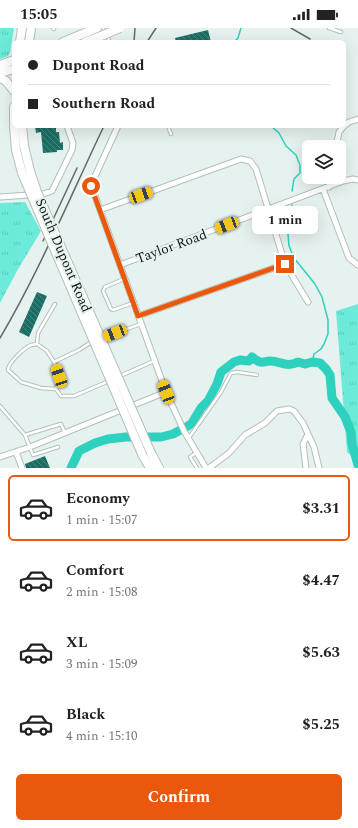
<!DOCTYPE html>
<meta charset="utf-8">
<style>
:root{--surface:#fff;--page:#f6f6f6;--text:#222;--muted:#767676;--line:#e0e0e0;--accent:#ea580c}
body{margin:0;font-family:Spectral,serif;background:var(--page);color:var(--text);height:100vh;display:flex;flex-direction:column;font-size:15px;white-space:nowrap}
*{box-sizing:border-box;margin:0}
p{font-size:13px;color:var(--muted)}
.icon{flex:none;width:22px;height:22px;fill:none;stroke:currentColor;stroke-width:2;stroke-linecap:round;stroke-linejoin:round}
.map{position:relative;height:440px;overflow:hidden}
.drawer{display:flex;flex-direction:column;background:var(--surface);flex:1}
.drawer>*{flex:none}
.guide{position:absolute;left:12px;top:12px;width:334px;height:88px;border-radius:6px;box-shadow:0 4px 16px #0002;display:grid;align-content:center;height:88px;padding:0 16px;background:var(--surface)}
.buttons{position:absolute;left:302px;top:112px;display:grid;gap:8px}
.buttons a{display:grid;place-items:center;width:44px;height:44px;border-radius:6px;background:var(--surface);box-shadow:0 4px 16px #0002;font-size:20px}
.end{position:absolute;width:18px;height:18px;margin:-9px;border:5px solid #ea580c;background:#fff;box-shadow:0 0 0 2px #fff}
.from{border-radius:50%}
.bubble{position:absolute;height:28px;border-radius:6px;background:var(--surface);box-shadow:0 4px 16px #0002;font-size:13px;font-weight:700;line-height:28px;text-align:center}
.car{position:absolute;width:12px;height:24px;margin:-12px -6px;border-radius:5px;box-shadow:0 0 3px 1px #0007;background:linear-gradient(#f5c518 24%,#345 0 40%,#f5c518 0 76%,#345 0 86%,#f5c518 0)}
.guide b{display:flex;align-items:center;gap:14px;height:38px;font-size:15px}
.guide b+b{border-top:1px solid var(--line)}
.guide i{width:10px;height:10px;background:var(--text)}
ul{padding:7px 0 0;list-style:none}
li{display:flex;align-items:center;gap:12px;height:66px;margin:0 8px 6px;padding:0 8px;border:2px solid transparent;border-radius:6px}
li div{flex:1}
li b{display:block;font-size:15px}
li em{font-style:normal;font-weight:700}
li.active{border-color:var(--accent)}
li>.icon{width:36px;height:36px;stroke-width:1.5}
.cta{display:flex;gap:8px;margin-top:auto;padding:8px 16px}
.cta a{flex:1;height:46px;border-radius:6px;background:var(--accent);color:#fff;font-size:16px;font-weight:700;line-height:46px;text-align:center}
.status{display:flex;justify-content:space-between;align-items:center;height:28px;padding:0 20px;background:var(--surface);direction:ltr}
.status svg{height:11px;fill:currentColor}
.map>svg:first-child{display:block}
.park{fill:url(#park-tufts)}
.lines{fill:none;stroke-linecap:round;stroke-linejoin:round}
.stream{stroke:#2dd1be;stroke-width:1.5}
.river{stroke:#2dd1be;stroke-width:9}
.building{fill:url(#building-back-hatch)}
.service-casing{stroke:#b4bfbc;stroke-width:4.5}
.minor-casing{stroke:#b4bfbc;stroke-width:7}
.primary-casing{stroke:#b4bfbc;stroke-width:10}
.service{stroke:#fff;stroke-width:2.5}
.minor{stroke:#fff;stroke-width:5}
.primary{stroke:#fff;stroke-width:8}
.rail{stroke:#636a68;stroke-width:1.5}
.primary-bridge-casing{stroke:#b4bfbc;stroke-width:10;stroke-linecap:butt}
.primary-bridge{stroke:#fff;stroke-width:8}
.route{stroke:#ea580c;stroke-width:5}
.labels{text-anchor:middle;stroke-width:4;stroke-linejoin:round;paint-order:stroke}
.street-label{font-size:14px;fill:#141817;stroke:#e6f2ef}
</style>
<div class="status"><b>15:05</b><svg viewBox="0 0 49 12"><path d="M0 12V9h3v3zM5 12V6h3v6zM10 12V3h3v9zM15 12V0h3v12zM26 1h20v11H26zM47 4h2v5h-2z"/></svg></div>
<div class="map">
<svg width="358" height="440" viewBox="0 0 358 440">
<defs>
<pattern id="park-tufts" width="24" height="20" patternUnits="userSpaceOnUse"><rect width="24" height="20" fill="#6cebda"/><path d="M3 7l-1-3M5 7V3M7 7l1-3M15 17l-1-3M17 17v-4M19 17l1-3" fill="none" stroke="#5dc9ba"/></pattern>
<pattern id="building-back-hatch" width="6" height="6" patternUnits="userSpaceOnUse"><rect width="6" height="6" fill="#1b6e64"/><path d="M-1 5l2 2M0 0l6 6M5-1l2 2" fill="none" stroke="#4a857e"/></pattern>
</defs>
<rect width="100%" height="100%" fill="#e6f2ef"/>
<path class="park" d="M 0,0 L 14,0 L 10,25 L 8,28 L 0,31 Z
M 25,174 L 41,203 L 17,243 L 0,275 L 0,175 Z
M 358,276 L 358,434 L 347,424 L 336,283 Z"/>
<g class="lines">
<path class="stream" d="M 234,14 L 238,10 L 241,0
M 271,98 L 279,105 L 286,118 L 296,127 L 300,137 L 300,145 L 294,151 L 292,163
M 292,177 L 288,206 L 289,218 L 294,230 L 315,256 L 322,269 L 328,292 L 328,306 L 324,316 L 321,321 L 314,326 L 312,334"/>
<path class="river" d="M 71,440 L 79,423 L 95,415 L 108,411 L 126,409 L 161,409 L 173,406 L 188,398 L 192,395 L 201,380 L 208,373 L 217,356 L 221,344 L 234,334 L 240,332 L 249,333 L 252,329 C 255,331 257,333 260,334 C 264,335 266,333 270,333 C 281,333 286,340 298,334 L 305,336 L 312,334 L 320,335 L 326,341 L 330,347 L 332,370 L 345,389 L 351,404 L 352,416 L 358,437"/>
</g>
<path class="building" d="M 208,2 L 211,14 L 176,14 L 175,10 Z
M 35,98 L 56,98 L 56,104 L 59,104 L 60,115 L 63,114 L 63,122 L 57,122 L 57,124 L 43,125 L 41,104 L 36,105 Z
M 37,264 L 47,268 L 29,309 L 19,304 Z
M 45,428 L 50,440 L 26,440 L 25,436 Z"/>
<g class="lines">
<g class="service-casing">
<path id="service" d="M 53,0 L 54,1
M 107,0 L 109,14
M 329,0 L 341,4
M 168,98 L 171,106
M 124,251 L 105,259 L 103,263 L 111,281 L 113,282 L 133,275
M 101,310 L 141,296
M 93,313 L 79,322 L 54,334 L 59,349 L 56,361 L 61,368 L 74,368 L 109,353
M 37,316 L 38,305 L 55,276
M 54,334 L 47,323 L 37,316 C 37,316 31,317 31,317 C 24,320 8,335 8,342 L 21,354 L 41,360 L 56,361
M 120,348 L 154,333
M 0,378 L 25,407 L 33,427 L 58,419
M 25,407 L 61,396 L 65,405
M 188,411 L 221,364 L 231,345 L 237,344 L 257,347
M 196,425 L 190,429 L 197,440"/>
</g>
<g class="minor-casing">
<path id="minor" d="M 118,98 L 91,157 L 166,364 L 184,403 L 206,440
M 344,98 L 349,94 L 358,91
M 336,119 L 339,104 L 344,98
M 329,159 L 331,149
M 323,161 L 349,230 L 358,237
M 0,169 L 43,166 L 52,163 L 72,122 L 73,115 L 67,98
M 100,182 L 241,131 L 250,133 L 256,141 L 285,236 L 308,274
M 120,237 L 343,153 L 353,151 L 358,152
M 138,288 L 285,236
M 16,424 L 22,440
M 0,429 L 30,419 L 166,364
M 209,440 L 229,425 L 245,407 L 265,395 L 277,383 L 289,381 L 294,383 L 303,395 L 314,419 L 319,440
M 306,440 L 303,416 L 308,406"/>
</g>
<g class="primary-casing">
<path id="primary" d="M 20,14 L 22,0
M 29,14 L 31,0
M 63,14 L 97,0
M 85,14 L 101,8
M 0,37 L 14,32
M 0,45 L 14,41
M 0,50 L 6,53 L 14,63
M 14,79 L 14,94
M 14,98 L 16,122 L 22,145
M 22,98 L 24,118 L 30,143
M 151,425 L 159,440
M 142,426 L 150,440"/>
</g>
<use href="#service" class="service"/>
<use href="#minor" class="minor"/>
<use href="#primary" class="primary"/>
<path class="rail" d="M 291,0 L 310,11
M 134,14 L 135,0
M 147,14 L 156,0
M 43,213 L 77,140
M 0,310 C 40,242 70,169 104,98"/>
<g class="primary-bridge-casing">
<path id="primary-bridge" d="M 101,8 L 120,0
M 30,143 L 37,164 L 151,425
M 22,145 L 142,426"/>
</g>
<use href="#primary-bridge" class="primary-bridge"/>
</g>
<g class="lines">
<path class="route" d="M 91,158 L 138,288 L 285,236"/>
</g>
<g class="labels">
<g class="street-label">
<text transform="translate(171 218) rotate(-20)" y="5">Taylor Road</text>
<text transform="translate(64 227) rotate(67)" y="5">South Dupont Road</text>
</g>
</g>
</svg>
<div class="buttons">
<a><svg class="icon" aria-label="layers" viewBox="0 0 24 24"><path d="M12 4l9 5-9 5-9-5zM3 14l9 5 9-5"/></svg></a>
</div>
<i class="end from" style="left:91px;top:158px"></i>
<i class="end" style="left:285px;top:236px"></i>
<div class="bubble" style="left:252px;top:178px;width:66px">1 min</div>
<i class="car" style="left:141px;top:167px;rotate:70deg"></i>
<i class="car" style="left:227px;top:197px;rotate:249deg"></i>
<i class="car" style="left:115px;top:305px;rotate:249deg"></i>
<i class="car" style="left:59px;top:348px;rotate:341deg"></i>
<i class="car" style="left:166px;top:364px;rotate:339deg"></i>
<div class="guide">
<b><i class="from"></i>Dupont Road</b>
<b><i></i>Southern Road</b>
</div>
</div>
<section class="drawer">
<ul>
<li class="active"><svg class="icon" aria-label="car" viewBox="0 0 24 24"><path d="M5 17H2v-5l4-1 3-4h7l3 4 3 1v5h-3M9 17h6M6 11h13"/><circle cx="7" cy="17" r="2"/><circle cx="17" cy="17" r="2"/></svg><div><b>Economy</b><p>1 min · 15:07</p></div><em>$3.31</em></li>
<li><svg class="icon" aria-label="car" viewBox="0 0 24 24"><path d="M5 17H2v-5l4-1 3-4h7l3 4 3 1v5h-3M9 17h6M6 11h13"/><circle cx="7" cy="17" r="2"/><circle cx="17" cy="17" r="2"/></svg><div><b>Comfort</b><p>2 min · 15:08</p></div><em>$4.47</em></li>
<li><svg class="icon" aria-label="car" viewBox="0 0 24 24"><path d="M5 17H2v-5l4-1 3-4h7l3 4 3 1v5h-3M9 17h6M6 11h13"/><circle cx="7" cy="17" r="2"/><circle cx="17" cy="17" r="2"/></svg><div><b>XL</b><p>3 min · 15:09</p></div><em>$5.63</em></li>
<li><svg class="icon" aria-label="car" viewBox="0 0 24 24"><path d="M5 17H2v-5l4-1 3-4h7l3 4 3 1v5h-3M9 17h6M6 11h13"/><circle cx="7" cy="17" r="2"/><circle cx="17" cy="17" r="2"/></svg><div><b>Black</b><p>4 min · 15:10</p></div><em>$5.25</em></li>
</ul>
<div class="cta"><a>Confirm</a></div>
</section>
